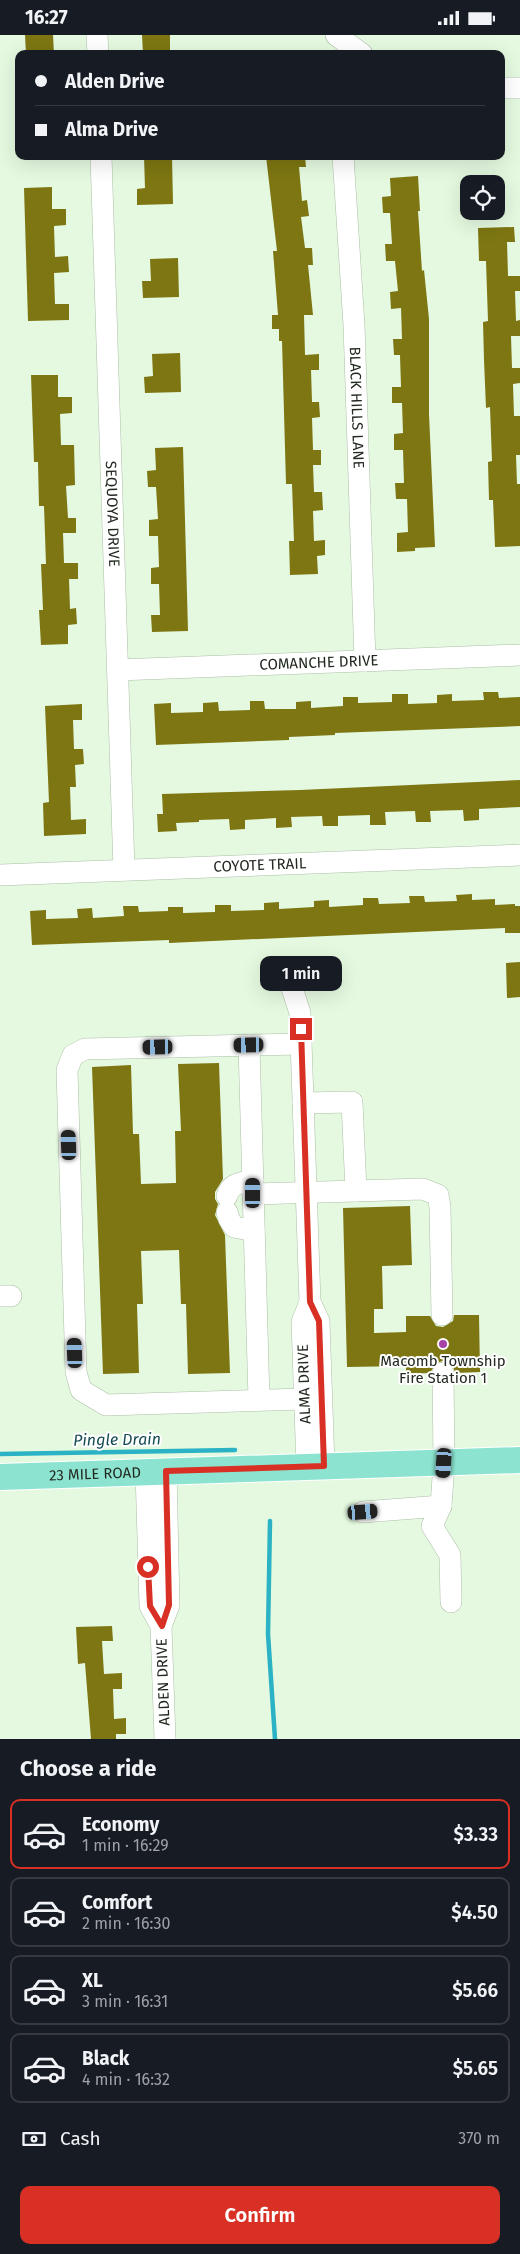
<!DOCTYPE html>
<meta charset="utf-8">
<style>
:root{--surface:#171b24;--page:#20242c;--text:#f1f3f6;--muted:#9ea1a6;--line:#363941;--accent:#d93025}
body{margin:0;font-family:"Fira Sans",sans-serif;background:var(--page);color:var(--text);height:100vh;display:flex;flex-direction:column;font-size:19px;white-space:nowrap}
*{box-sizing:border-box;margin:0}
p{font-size:16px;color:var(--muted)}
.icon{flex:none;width:28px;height:28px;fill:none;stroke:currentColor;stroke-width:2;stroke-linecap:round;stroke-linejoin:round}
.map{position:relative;height:1704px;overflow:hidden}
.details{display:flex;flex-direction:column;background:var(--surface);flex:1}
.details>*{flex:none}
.banner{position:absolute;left:15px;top:15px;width:490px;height:110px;border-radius:10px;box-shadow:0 5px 20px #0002;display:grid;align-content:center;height:110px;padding:0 20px;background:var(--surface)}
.tools{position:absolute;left:460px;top:140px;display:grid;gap:10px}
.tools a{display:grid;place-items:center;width:45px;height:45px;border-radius:10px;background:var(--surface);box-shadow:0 5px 20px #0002;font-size:25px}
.end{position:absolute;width:22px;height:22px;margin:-11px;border:6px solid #d93025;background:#fff;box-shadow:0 0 0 2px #fff}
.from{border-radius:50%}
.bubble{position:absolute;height:35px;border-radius:10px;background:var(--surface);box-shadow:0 5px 20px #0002;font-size:16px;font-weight:600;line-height:35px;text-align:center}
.car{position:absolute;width:15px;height:30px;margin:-15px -8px;border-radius:6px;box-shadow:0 0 4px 1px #0007;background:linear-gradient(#222 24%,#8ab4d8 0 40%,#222 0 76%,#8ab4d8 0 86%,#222 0)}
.banner b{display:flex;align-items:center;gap:18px;height:48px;font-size:19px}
.banner b+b{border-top:1px solid var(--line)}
.banner i{width:12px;height:12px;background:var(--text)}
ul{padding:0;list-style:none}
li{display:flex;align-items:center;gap:15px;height:70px;margin:0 10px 8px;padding:0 10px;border:2px solid var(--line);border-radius:10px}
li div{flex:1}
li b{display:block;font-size:19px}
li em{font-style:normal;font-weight:600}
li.active{border-color:var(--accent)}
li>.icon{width:45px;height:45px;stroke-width:1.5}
h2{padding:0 20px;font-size:22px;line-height:60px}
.pay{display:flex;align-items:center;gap:12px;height:55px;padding:0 20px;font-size:19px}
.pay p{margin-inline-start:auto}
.button{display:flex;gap:10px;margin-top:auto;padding:10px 20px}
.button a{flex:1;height:58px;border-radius:10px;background:var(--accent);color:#fff;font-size:20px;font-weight:600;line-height:58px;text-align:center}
.status{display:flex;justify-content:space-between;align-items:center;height:35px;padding:0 25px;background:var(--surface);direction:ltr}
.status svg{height:14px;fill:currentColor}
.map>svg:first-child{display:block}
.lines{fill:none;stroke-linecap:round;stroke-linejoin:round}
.stream{stroke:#2bb2c4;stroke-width:4.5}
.building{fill:#7d7612}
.minor-casing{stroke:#acbfa7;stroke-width:22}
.major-casing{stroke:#fff;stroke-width:28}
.minor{stroke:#fff;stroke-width:21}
.major{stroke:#8ce4d0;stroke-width:26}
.route{stroke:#d93025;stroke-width:6}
.poi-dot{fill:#a641a6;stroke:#fff;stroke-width:2}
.labels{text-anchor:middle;stroke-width:4;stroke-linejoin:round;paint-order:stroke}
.street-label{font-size:15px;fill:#222920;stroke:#fff}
.poi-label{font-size:15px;fill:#222920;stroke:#fff}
.water-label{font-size:16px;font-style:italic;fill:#154c54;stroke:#fff}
</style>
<div class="status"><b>16:27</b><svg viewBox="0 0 49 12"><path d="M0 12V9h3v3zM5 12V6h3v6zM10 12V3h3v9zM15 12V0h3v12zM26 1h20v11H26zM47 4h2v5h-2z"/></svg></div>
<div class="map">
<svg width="520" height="1704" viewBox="0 0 520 1704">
<rect width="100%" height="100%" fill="#e5f9e0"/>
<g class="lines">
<path class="stream" d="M 0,1419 L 235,1415
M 270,1486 L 268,1599 L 275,1704"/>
</g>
<path class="building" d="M 25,0 L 53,0 L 54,19 L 26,19 Z
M 142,0 L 170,0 L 170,19 L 143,19 Z
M 144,121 L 172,121 L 173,169 L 137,170 L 137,154 L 145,153 Z
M 266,121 L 305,121 L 306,132 L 299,132 L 302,166 L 307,165 L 309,181 L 301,182 L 305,213 L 312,213 L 313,230 L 308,230 L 313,280 L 304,280 L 305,320 L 319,319 L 319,335 L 311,335 L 312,367 L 319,367 L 320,382 L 312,383 L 313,415 L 321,415 L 321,430 L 313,430 L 314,457 L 322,457 L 323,475 L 313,476 L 314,506 L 325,505 L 325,520 L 317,521 L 318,539 L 290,540 L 289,506 L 294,506 L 292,449 L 286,449 L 282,306 L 279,306 L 279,294 L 272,294 L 272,280 L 278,280 L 273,216 L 277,216 Z
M 418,141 L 420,176 L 418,176 L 422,236 L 424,235 L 429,284 L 429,379 L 435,512 L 415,513 L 415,516 L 397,517 L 397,498 L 408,497 L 407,464 L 396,464 L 395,448 L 404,448 L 403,415 L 394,415 L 394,399 L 403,398 L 402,368 L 392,368 L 392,352 L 401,352 L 400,320 L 394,320 L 393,304 L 402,304 L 401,273 L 391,274 L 390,257 L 398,256 L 395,226 L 386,226 L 385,209 L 392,209 L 390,178 L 383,178 L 382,162 L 391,161 L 390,143 Z
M 52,152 L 52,174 L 66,174 L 66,190 L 54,191 L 55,222 L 68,221 L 69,237 L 54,238 L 55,269 L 69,269 L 69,285 L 28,286 L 24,153 Z
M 514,192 L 515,207 L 507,207 L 508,241 L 520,241 L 520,256 L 515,256 L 516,286 L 520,285 L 520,301 L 511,301 L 512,333 L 520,333 L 520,348 L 513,349 L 514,381 L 520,381 L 520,420 L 516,420 L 517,449 L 520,449 L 520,511 L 495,512 L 493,465 L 489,465 L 488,427 L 492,426 L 490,372 L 486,373 L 484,325 L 483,287 L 488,286 L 486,226 L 479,226 L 478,193 Z
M 178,223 L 179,262 L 143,263 L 142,246 L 151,246 L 150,224 Z
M 180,318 L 181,357 L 145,358 L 144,342 L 153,341 L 152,319 Z
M 31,340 L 58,340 L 58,362 L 72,362 L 72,378 L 60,379 L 61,410 L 74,410 L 75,450 L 66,451 L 68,483 L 76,483 L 76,498 L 63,498 L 64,528 L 78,528 L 78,544 L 69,544 L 70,574 L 76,573 L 77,589 L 68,590 L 68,609 L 41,610 L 39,575 L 43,575 L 41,529 L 46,529 L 44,471 L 39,471 L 38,427 L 34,427 Z
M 183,412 L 188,596 L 152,597 L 151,580 L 160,580 L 159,549 L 151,549 L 151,533 L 159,532 L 158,501 L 149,501 L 149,485 L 158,484 L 156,452 L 148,452 L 147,436 L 156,435 L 155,413 Z
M 483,657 L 498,657 L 499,663 L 520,662 L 520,691 L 335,698 L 335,700 L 289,702 L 289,705 L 156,710 L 154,669 L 171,668 L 171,678 L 203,677 L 203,668 L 218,667 L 219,676 L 250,675 L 250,666 L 264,666 L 265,674 L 296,674 L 296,667 L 311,666 L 311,673 L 343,671 L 343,662 L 358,662 L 358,668 L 392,667 L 392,659 L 408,659 L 408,669 L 437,668 L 437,660 L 452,659 L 452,666 L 484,665 Z
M 82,669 L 82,685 L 73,685 L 74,714 L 83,714 L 84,729 L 75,730 L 76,752 L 70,752 L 71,785 L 86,784 L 86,799 L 44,801 L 43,768 L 49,767 L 45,671 Z
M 520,745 L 520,772 L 479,774 L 479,785 L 464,786 L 463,775 L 430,776 L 431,787 L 416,787 L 415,776 L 385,777 L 386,790 L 370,790 L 370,780 L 338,781 L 338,791 L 323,791 L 322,781 L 291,782 L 292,792 L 276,793 L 276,783 L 245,785 L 245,794 L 230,795 L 229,784 L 199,785 L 199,787 L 176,788 L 177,796 L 158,797 L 157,779 L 163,779 L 162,759 L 300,755 Z
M 472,859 L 472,865 L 495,864 L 495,870 L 515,869 L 515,871 L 520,871 L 520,898 L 505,898 L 505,893 L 169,908 L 169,905 L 32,910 L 30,876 L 46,875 L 46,884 L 78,883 L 77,874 L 92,873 L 93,883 L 124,881 L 123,871 L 138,871 L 139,877 L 168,876 L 168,872 L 183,872 L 183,878 L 215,877 L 215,870 L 231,870 L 231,876 L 264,875 L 264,868 L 279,867 L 279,874 L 314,872 L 314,866 L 329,865 L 329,872 L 363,870 L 363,863 L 378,863 L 379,869 L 410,868 L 409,861 L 424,861 L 425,867 L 457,866 L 456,860 Z
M 520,927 L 520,962 L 507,963 L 506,928 Z
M 219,1028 L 223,1144 L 215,1157 L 215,1164 L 218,1169 L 215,1180 L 225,1200 L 230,1338 L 188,1339 L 186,1269 L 181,1269 L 179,1215 L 141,1216 L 143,1269 L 137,1269 L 139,1338 L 103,1339 L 92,1032 L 131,1030 L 133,1099 L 139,1099 L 141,1149 L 176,1148 L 175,1096 L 181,1096 L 178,1029 Z
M 410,1171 L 412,1230 L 382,1231 L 383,1274 L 374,1274 L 374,1298 L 406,1297 L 406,1281 L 430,1281 L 436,1291 L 443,1292 L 453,1286 L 454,1280 L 479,1280 L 480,1337 L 455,1338 L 453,1331 L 443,1326 L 436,1328 L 430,1338 L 406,1339 L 406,1331 L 347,1332 L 343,1173 Z
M 112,1591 L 113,1606 L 102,1606 L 104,1639 L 122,1638 L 122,1654 L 113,1654 L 114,1684 L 126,1683 L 126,1699 L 116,1699 L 116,1704 L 91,1704 L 85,1628 L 78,1629 L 76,1592 Z"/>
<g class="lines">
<g class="minor-casing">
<g id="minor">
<path d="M 97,0 L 98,19"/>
<path d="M 336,0 L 362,19"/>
<path d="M 501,53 L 520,53"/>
<path id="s1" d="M 101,121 L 124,835"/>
<path id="s2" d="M 343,121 L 354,290 L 365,626"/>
<path id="s3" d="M 118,635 L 520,620"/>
<path id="s4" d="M 0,840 L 520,820"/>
<path d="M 290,947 L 300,978 L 310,1267 L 319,1286 L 324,1431"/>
<path d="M 301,1009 L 85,1014 L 73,1020 L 67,1035 L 76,1337 L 81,1355 L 106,1370 L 304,1364"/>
<path d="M 249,1010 L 259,1365"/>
<path d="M 303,1068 L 352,1067 L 356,1156"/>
<path d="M 253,1159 L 423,1154 L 438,1160 L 440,1172 L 442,1280"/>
<path d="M 227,1161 C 230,1148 241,1148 253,1145"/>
<path d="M 227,1177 L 229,1184 L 234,1192 L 254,1196"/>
<path d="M 0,1261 L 11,1261"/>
<path d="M 443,1338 L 444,1428 L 441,1471 L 432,1491 L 450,1520 L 451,1567"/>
<path d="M 307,1432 L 302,1287 L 310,1267"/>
<path d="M 146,1436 L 150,1571 L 161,1591"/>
<path d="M 363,1477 L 441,1471"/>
<path d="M 165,1704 L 161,1591 L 169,1570 L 166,1435"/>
</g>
</g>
<g class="major-casing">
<g id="major">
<path id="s5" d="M 0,1442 L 520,1425"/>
</g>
</g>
<use href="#minor" class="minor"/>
<use href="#major" class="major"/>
</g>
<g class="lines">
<path class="route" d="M 148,1532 L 150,1571 L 162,1591 L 169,1570 L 166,1436 L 324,1431 L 319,1286 L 310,1267 L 301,994"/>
</g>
<circle class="poi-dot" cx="443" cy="1309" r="5"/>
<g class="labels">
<g class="street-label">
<text dy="5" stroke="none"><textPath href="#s2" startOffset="252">BLACK HILLS LANE</textPath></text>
<text dy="5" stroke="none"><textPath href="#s1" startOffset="358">SEQUOYA DRIVE</textPath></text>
<text dy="5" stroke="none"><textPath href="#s3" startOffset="201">COMANCHE DRIVE</textPath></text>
<text dy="5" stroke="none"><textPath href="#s4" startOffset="260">COYOTE TRAIL</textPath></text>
<text transform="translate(304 1349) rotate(-92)" y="5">ALMA DRIVE</text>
<text dy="5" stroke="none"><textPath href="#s5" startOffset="95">23 MILE ROAD</textPath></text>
<text transform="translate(163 1647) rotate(-92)" y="5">ALDEN DRIVE</text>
</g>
<g class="poi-label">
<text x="443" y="1331">Macomb Township<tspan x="443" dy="17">Fire Station 1</tspan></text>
</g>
<g class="water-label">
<text transform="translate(117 1404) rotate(-1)" y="6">Pingle Drain</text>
</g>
</g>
</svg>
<div class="tools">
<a><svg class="icon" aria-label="locate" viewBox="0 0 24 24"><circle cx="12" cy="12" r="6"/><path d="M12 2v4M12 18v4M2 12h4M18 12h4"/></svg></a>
</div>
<i class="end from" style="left:148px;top:1532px"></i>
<i class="end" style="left:301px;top:994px"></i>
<div class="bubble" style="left:260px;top:921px;width:82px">1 min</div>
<i class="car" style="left:249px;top:1010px;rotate:269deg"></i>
<i class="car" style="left:158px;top:1012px;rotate:269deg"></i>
<i class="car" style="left:69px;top:1110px;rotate:358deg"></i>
<i class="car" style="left:253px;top:1158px;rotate:0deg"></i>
<i class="car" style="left:75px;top:1318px;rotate:358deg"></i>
<i class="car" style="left:444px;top:1428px;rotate:184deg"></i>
<i class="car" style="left:363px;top:1477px;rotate:86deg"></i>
<div class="banner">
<b><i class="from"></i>Alden Drive</b>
<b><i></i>Alma Drive</b>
</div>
</div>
<section class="details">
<h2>Choose a ride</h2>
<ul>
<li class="active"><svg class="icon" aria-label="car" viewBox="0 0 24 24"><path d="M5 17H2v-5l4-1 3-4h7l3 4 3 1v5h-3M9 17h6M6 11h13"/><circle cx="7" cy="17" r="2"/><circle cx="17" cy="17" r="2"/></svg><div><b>Economy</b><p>1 min · 16:29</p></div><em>$3.33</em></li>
<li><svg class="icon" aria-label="car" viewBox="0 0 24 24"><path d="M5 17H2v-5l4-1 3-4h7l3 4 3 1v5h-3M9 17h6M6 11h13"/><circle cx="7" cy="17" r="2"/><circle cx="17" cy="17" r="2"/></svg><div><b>Comfort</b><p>2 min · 16:30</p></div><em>$4.50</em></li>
<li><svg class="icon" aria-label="car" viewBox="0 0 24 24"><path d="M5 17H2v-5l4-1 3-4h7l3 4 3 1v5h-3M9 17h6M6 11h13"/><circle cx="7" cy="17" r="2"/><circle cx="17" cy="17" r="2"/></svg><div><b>XL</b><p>3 min · 16:31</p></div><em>$5.66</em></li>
<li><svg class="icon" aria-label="car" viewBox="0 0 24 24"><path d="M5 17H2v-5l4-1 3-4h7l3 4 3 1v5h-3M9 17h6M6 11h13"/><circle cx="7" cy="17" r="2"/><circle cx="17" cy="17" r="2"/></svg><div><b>Black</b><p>4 min · 16:32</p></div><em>$5.65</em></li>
</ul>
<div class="pay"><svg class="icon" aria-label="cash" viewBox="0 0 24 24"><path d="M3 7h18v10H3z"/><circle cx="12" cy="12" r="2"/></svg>Cash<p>370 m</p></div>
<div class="button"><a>Confirm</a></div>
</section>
